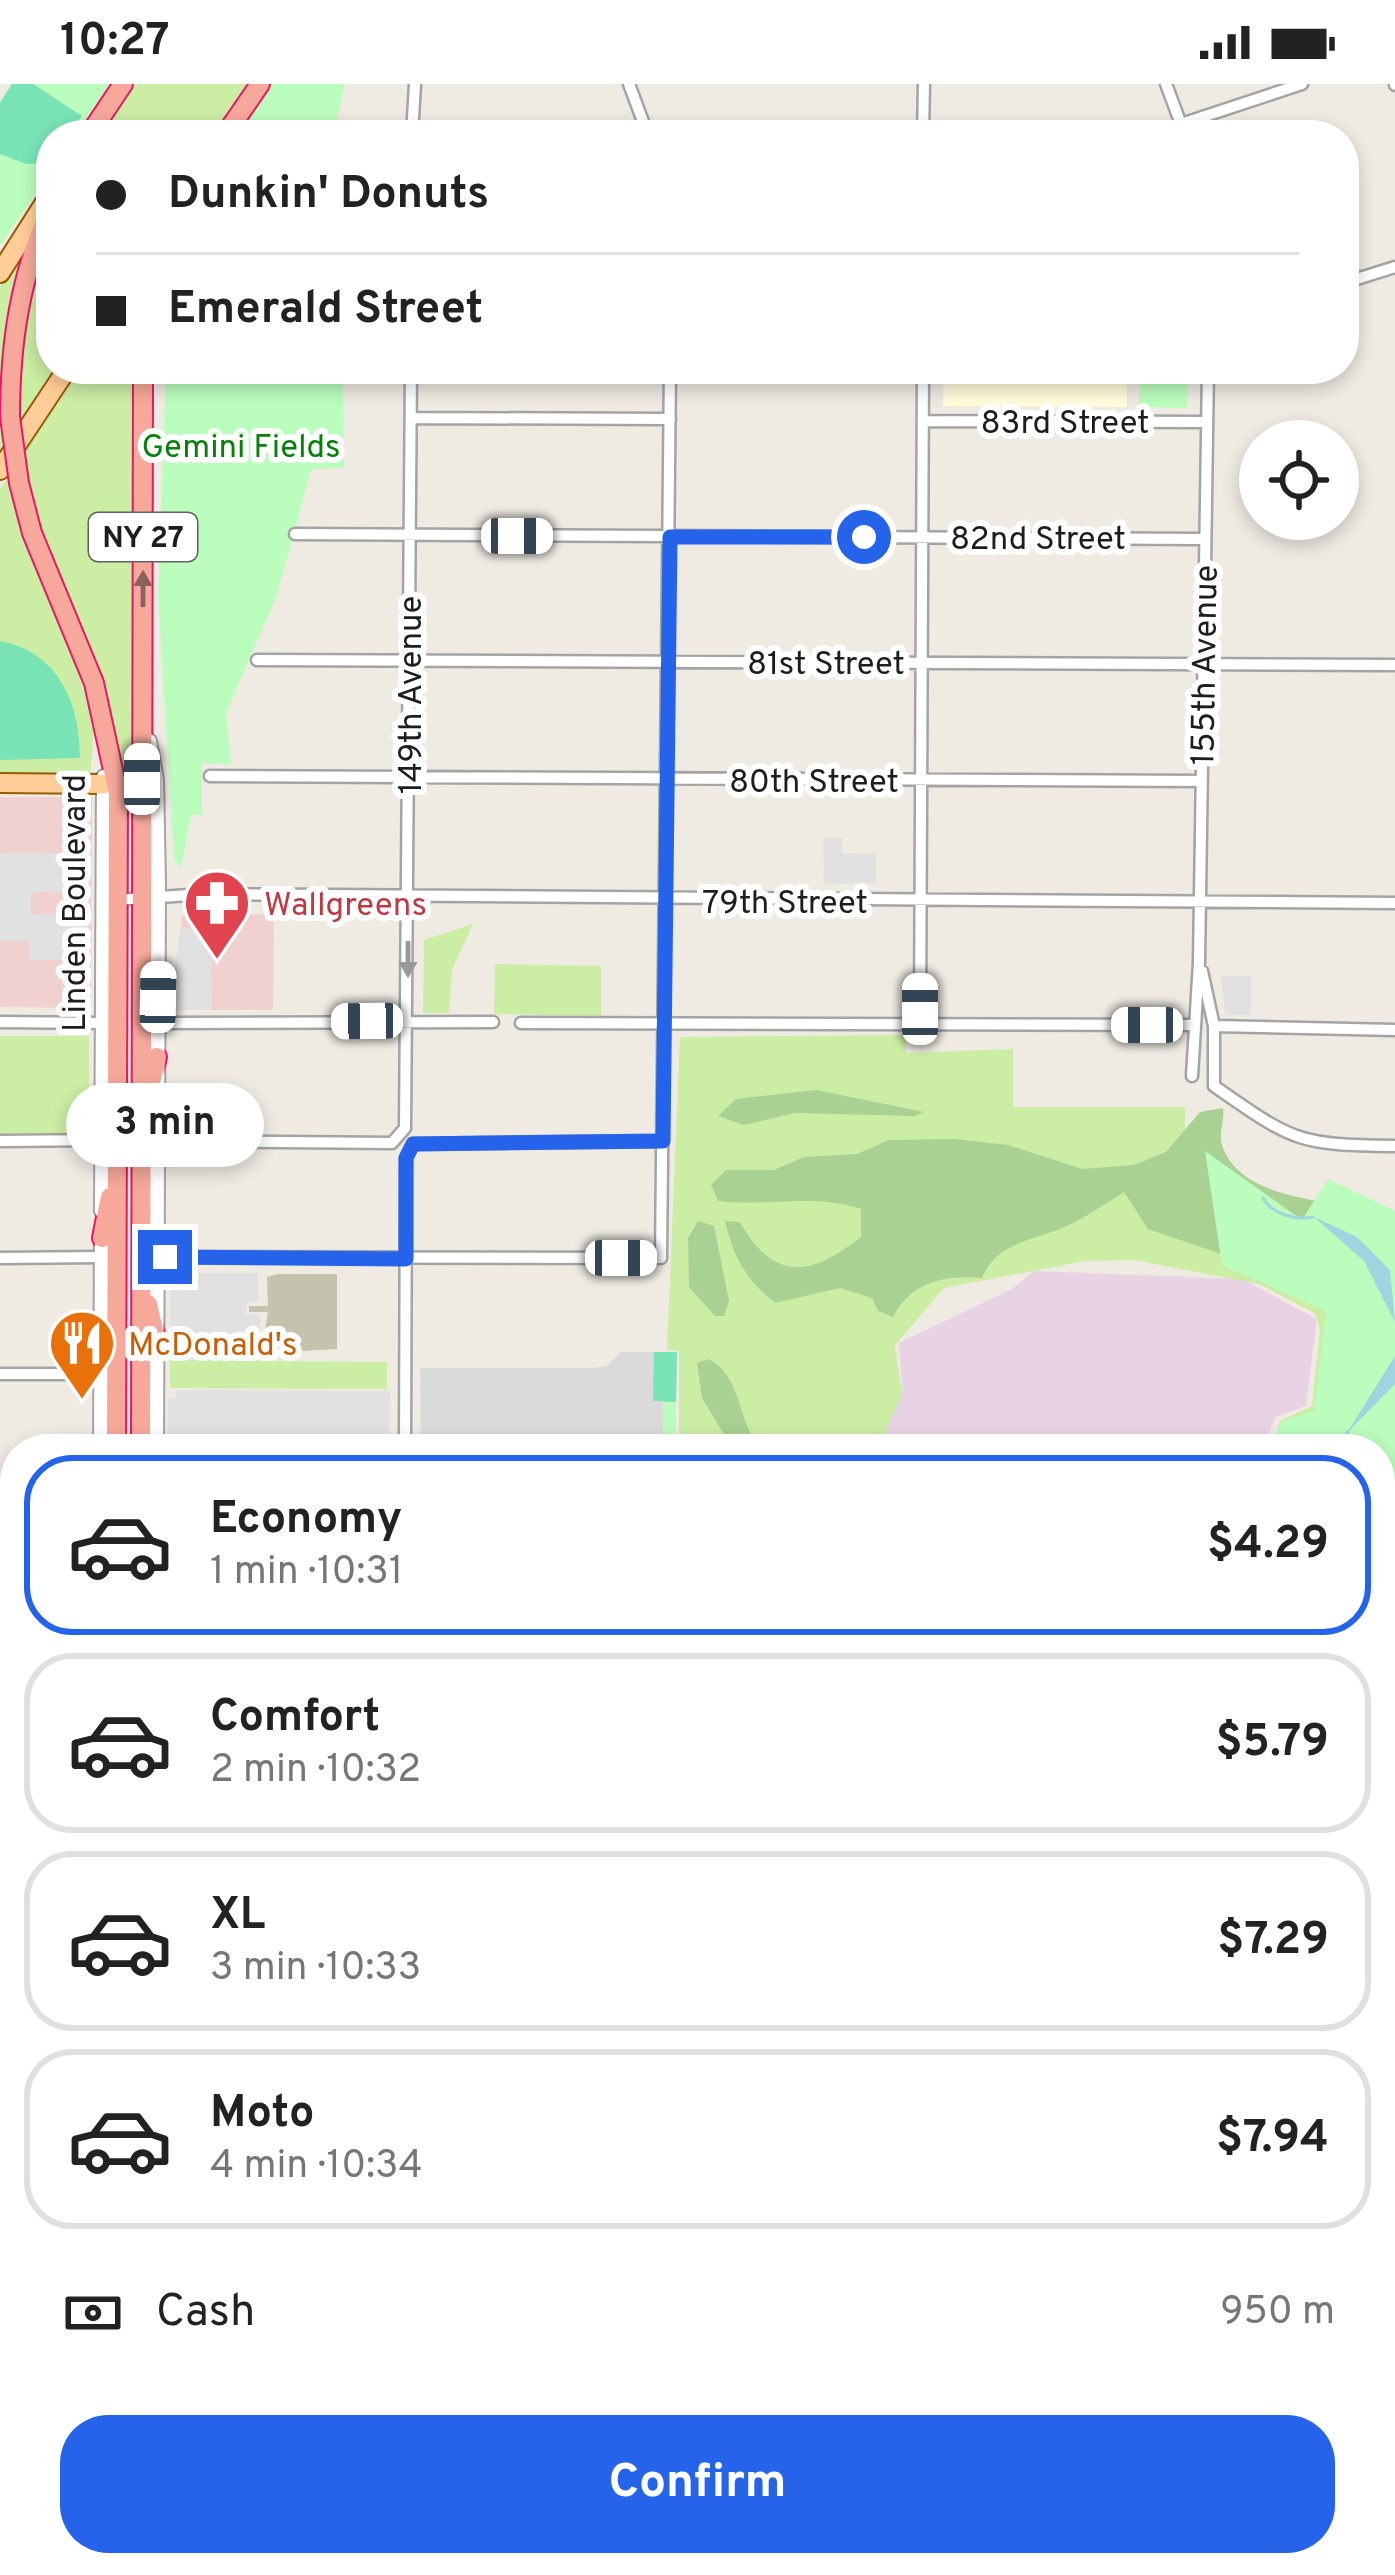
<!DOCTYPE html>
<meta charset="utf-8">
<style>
:root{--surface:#fff;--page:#f6f6f6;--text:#222;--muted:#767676;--line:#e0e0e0;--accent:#2563eb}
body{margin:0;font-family:Overpass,sans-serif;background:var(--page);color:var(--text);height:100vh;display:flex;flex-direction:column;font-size:45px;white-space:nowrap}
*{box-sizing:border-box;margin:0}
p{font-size:39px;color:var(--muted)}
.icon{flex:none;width:66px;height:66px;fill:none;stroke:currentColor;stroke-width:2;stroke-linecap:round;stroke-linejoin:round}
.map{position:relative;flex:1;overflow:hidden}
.sheet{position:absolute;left:0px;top:1350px;width:1395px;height:1143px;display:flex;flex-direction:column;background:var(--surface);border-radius:48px 48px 0 0;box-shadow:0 6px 18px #0003}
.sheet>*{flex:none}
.banner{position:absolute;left:36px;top:36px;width:1323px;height:264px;border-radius:48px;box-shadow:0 6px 18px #0003;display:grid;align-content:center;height:264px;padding:0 60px;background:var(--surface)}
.buttons{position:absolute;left:1239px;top:336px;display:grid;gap:24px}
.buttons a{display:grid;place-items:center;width:120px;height:120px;border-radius:50%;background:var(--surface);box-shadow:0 6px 18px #0003;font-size:60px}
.end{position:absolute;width:54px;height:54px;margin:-27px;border:15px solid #2563eb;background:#fff;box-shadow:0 0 0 6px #fff}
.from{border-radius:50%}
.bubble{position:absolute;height:84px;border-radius:42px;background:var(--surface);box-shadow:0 6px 18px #0003;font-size:39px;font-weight:700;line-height:84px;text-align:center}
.car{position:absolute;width:36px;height:72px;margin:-36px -18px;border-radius:15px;box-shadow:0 0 9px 3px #0007;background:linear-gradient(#fff 24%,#345 0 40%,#fff 0 76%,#345 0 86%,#fff 0)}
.banner b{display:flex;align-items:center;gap:42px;height:114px;font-size:45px}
.banner b+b{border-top:3px solid var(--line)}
.banner i{width:30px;height:30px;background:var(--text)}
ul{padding:21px 0 0;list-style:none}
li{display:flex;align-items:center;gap:36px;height:180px;margin:0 24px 18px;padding:0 36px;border:6px solid var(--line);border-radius:48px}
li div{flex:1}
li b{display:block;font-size:45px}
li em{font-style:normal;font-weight:700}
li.active{border-color:var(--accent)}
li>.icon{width:108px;height:108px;stroke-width:1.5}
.pay{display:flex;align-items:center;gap:30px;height:132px;padding:0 60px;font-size:45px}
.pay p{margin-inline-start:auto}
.cta{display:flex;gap:24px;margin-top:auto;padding:24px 60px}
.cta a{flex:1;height:138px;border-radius:48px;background:var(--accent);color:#fff;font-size:48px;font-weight:700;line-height:138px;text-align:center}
.status{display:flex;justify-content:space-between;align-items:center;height:84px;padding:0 60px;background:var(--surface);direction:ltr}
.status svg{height:33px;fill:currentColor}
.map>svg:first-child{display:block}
.residential{fill:#dbdada}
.commercial{fill:#f1d0d0}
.industrial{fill:#e8d3e5}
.education{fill:#fffddb}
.construction{fill:#c4c3ad}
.grass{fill:#cbeda4}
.forest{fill:#a9d194}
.park{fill:#bbfdbd}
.pitch{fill:#7ae3b6}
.parking{fill:#e1e1e1}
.water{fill:#9fd4e0}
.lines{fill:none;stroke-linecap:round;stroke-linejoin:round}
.stream{stroke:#9fd4e0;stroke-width:3}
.minor-casing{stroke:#a4a4a4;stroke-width:15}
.tertiary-casing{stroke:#a4a4a4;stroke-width:18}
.secondary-casing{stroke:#707800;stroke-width:20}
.primary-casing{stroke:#965d00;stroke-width:22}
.trunk-casing{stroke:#e31968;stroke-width:22}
.minor{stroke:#fff;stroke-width:10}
.tertiary{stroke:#fff;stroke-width:14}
.secondary{stroke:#fdfdb1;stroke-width:15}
.primary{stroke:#ffcd97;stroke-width:18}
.trunk{stroke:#f6a89a;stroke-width:18}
.trunk-bridge-casing{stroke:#e31968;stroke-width:22;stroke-linecap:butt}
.trunk-bridge{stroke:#f6a89a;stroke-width:18}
.oneway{fill:#8a625c}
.oneway2{fill:#999}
.route{stroke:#2563eb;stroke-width:15}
.labels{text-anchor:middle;stroke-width:12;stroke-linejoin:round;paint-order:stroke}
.shield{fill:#fff;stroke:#616161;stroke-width:3}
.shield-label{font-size:30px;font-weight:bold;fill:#1d1d1d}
.street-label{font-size:33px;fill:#1d1d1d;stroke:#fff}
.park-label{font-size:33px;fill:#058109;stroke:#fff}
.health-label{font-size:33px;fill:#be3a42;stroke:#fff;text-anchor:start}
.food-label{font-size:33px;fill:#c56008;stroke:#fff;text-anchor:start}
</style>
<div class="status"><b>10:27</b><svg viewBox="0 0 49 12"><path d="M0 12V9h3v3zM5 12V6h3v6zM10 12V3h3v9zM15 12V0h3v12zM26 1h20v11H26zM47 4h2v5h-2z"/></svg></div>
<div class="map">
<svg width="1395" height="2491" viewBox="0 0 1395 2491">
<rect width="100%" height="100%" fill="#efeae2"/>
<path class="residential" d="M 621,1268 L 677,1268 L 675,1365 L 421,1365 L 420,1284 L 593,1284 L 607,1282 Z"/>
<path class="commercial" d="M 0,713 L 92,713 L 91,924 L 0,923 Z
M 274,830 L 273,926 L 170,926 L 182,832 Z"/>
<path class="industrial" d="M 1034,1187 L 1242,1195 L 1317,1235 L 1306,1322 L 1276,1333 L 1261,1365 L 833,1365 L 834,1306 L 902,1305 L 899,1259 L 1012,1205 Z"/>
<path class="education" d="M 944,285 L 1127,285 L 1127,323 L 943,322 Z"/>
<path class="construction" d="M 277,1190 L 337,1190 L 337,1265 L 268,1269 L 263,1259 L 268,1228 L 249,1228 L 249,1222 L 268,1222 L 267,1193 Z"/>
<path class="grass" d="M 135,0 L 246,0 L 212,51 L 101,51 Z
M 51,138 L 55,285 L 22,333 C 16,263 31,206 51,138 Z
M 23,167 L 27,170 L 0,369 L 0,203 Z
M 75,285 L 135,285 L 135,693 L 124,694 L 99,595 L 40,443 L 23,364 Z
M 9,392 L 95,637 L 90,691 L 0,691 L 0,405 Z
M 473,840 L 452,886 L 449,929 L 423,929 L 424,856 Z
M 495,880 L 601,882 L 601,932 L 494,930 Z
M 906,951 L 906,969 L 1013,965 L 1013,1023 L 1185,1023 L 1185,1157 L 1340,1208 L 1380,1365 L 1273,1365 L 1280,1337 L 1312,1322 L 1320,1247 L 1316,1230 L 1259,1200 L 1134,1176 L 1085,1177 L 944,1204 L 895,1261 L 902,1311 L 887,1342 L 885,1365 L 679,1365 L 679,1267 L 667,1266 L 680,953 Z
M 0,952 L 89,952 L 89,1050 L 0,1050 Z
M 170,1276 L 387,1278 L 387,1305 L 170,1304 Z
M 332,2478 L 385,2478 L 385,2491 L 332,2491 Z"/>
<path class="forest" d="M 816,1006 L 924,1028 L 915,1032 L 795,1029 L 744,1041 L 718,1032 L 736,1015 Z
M 1223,1024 C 1225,1037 1218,1049 1222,1061 C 1236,1104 1291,1112 1328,1119 L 1283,1191 L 1148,1145 L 1124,1108 C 1108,1118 1092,1129 1075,1138 C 1042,1156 997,1155 982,1194 C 945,1191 912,1197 893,1233 L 878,1227 L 872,1214 L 840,1204 L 775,1219 C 746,1196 733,1172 725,1137 L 740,1138 C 774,1199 812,1192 861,1153 L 861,1125 C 813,1109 767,1123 718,1117 L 711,1101 L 726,1086 L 774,1086 L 804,1073 L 857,1070 L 889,1056 L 955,1055 L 1008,1061 L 1082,1085 L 1134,1081 L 1166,1068 L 1200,1028 Z
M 698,1137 L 714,1142 L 729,1217 L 724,1232 L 715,1232 L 689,1203 L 688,1154 Z
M 708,1275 C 742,1290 737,1339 761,1365 L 733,1365 L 702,1314 L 697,1279 Z"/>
<path class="park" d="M 11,0 L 109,0 L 75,51 L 51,51 L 51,86 L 0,162 L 0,17 Z
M 272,0 L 345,0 L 333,51 L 237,51 Z
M 166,285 L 331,285 L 332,291 L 343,291 L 344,383 L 311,386 L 277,511 L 226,629 L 231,680 L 202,679 L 202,731 L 191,731 L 181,784 L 174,775 L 158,513 Z
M 1140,285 L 1188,285 L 1187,324 L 1139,323 Z
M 1205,1067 L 1302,1136 L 1328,1095 L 1395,1127 L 1395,1521 L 1380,1521 L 1380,1365 L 1268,1365 L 1282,1337 L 1314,1327 L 1326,1227 L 1222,1181 Z
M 663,1317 L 676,1318 L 675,1365 L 663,1365 Z"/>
<path class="pitch" d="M 12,0 L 33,0 L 82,32 L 69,51 L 51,51 L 50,79 L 26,80 L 0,70 L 0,19 Z
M 0,557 C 59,568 80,620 80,674 L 0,676 Z
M 654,1268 L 677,1268 L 676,1318 L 653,1317 Z"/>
<path class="parking" d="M 823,754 L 842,754 L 842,770 L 876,769 L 876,799 L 824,800 Z
M 0,769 L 90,770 L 89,807 L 31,808 L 31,830 L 88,831 L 88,876 L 29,876 L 29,857 L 0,857 Z
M 181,844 L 211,844 L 212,926 L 170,926 Z
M 1221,892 L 1251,892 L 1251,931 L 1225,931 Z
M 170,1189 L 258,1189 L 258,1217 L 247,1218 L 246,1230 L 260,1231 L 260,1275 L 170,1275 Z
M 176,1306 L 390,1307 L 389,1365 L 167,1365 L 168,1315 L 176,1314 Z
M 0,1548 L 15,1548 L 15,1628 L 0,1628 Z"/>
<path class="water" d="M 1314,1133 L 1357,1153 L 1390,1186 L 1395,1238 L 1364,1177 Z
M 1395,1272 L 1395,1300 L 1347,1349 Z"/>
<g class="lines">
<path class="stream" d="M 1263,1114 C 1272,1131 1296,1136 1313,1133
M 1334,1365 L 1348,1348"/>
<g class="minor-casing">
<path id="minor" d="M 629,0 L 648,51
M 1166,0 L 1185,51
M 1395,0 L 1395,1
M 1181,40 L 1302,0
M 412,51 L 415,0
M 923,51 L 924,0
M 1344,199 L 1395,183
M 411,334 L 670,335
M 924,337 L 1207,338
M 295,450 L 1205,455
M 257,576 L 1395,581
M 210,692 L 1202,697
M 115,816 L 204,810 L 1395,819
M 1202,887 L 1214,942 L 1214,1002 C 1293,1057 1297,1061 1395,1062
M 0,938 L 103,939
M 157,939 L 493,938
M 521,939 L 1193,941
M 920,939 L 923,285
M 1214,942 L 1395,946
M 1192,992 L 1199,878 L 1208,285
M 0,1057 L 102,1056
M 157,1057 L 392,1059 L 405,1044 L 411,285
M 156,1173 L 661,1174 L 670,285
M 0,1174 L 102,1173
M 0,1290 L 101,1290
M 405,1365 L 406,1074 L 413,1060 L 663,1057
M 0,1407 L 15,1407
M 12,1514 L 15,1514
M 1380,1531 L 1395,1532
M 0,1642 L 15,1642
M 1380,1647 L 1395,1647
M 1380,1761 L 1395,1761
M 0,1987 L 15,1987
M 0,2107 L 15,2107
M 0,2223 L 15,2224
M 1380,2297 L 1395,2294
M 0,2339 L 15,2339
M 0,2457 L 15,2457
M 400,2491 L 400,2478
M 657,2491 L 657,2478
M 913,2491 L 913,2478
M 1192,2491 L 1192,2478"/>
</g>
<g class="tertiary-casing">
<path id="tertiary" d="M 149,657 L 156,696 L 158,800 L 156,1365
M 102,1127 L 104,693
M 101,1365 L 102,1149
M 106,2478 L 112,2491
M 165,2478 L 173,2491"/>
</g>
<g class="secondary-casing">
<path id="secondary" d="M 1367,2491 L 1395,2482"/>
</g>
<g class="primary-casing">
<path id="primary" d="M 0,189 L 51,109
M 0,386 L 67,285
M 0,699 L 104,700"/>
</g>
<g class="trunk-casing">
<path id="trunk" d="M 89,51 L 123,0
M 225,51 L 260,0
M 10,333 C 10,258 20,192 51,124
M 19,399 L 32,449 L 94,599 L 118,709 L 116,1365
M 148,1011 L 157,973
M 102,1154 L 110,1113
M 148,1220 L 156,1256
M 141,1365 L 143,285
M 125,2478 L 131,2491
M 148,2478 L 155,2491"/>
</g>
<use href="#minor" class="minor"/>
<use href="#tertiary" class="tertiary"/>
<use href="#secondary" class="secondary"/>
<use href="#primary" class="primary"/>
<use href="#trunk" class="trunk"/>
<g class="trunk-bridge-casing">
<path id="trunk-bridge" d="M 10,333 L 19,399"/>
</g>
<use href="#trunk-bridge" class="trunk-bridge"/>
</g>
<defs><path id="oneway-solid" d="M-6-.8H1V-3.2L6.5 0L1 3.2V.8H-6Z" transform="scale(3)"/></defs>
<use class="oneway" href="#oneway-solid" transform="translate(143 505) rotate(-90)"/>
<use class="oneway2" href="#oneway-solid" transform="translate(408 875) rotate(90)"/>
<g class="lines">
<path class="route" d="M 165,1173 L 406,1175 L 406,1074 L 413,1060 L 663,1057 L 670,453 L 864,453"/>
</g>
<defs>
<g id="pharmacy-pin" transform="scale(3.45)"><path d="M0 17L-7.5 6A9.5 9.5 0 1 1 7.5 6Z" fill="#e0444e" stroke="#fff"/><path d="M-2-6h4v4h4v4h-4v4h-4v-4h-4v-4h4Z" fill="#fff"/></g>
<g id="restaurant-pin" transform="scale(3.45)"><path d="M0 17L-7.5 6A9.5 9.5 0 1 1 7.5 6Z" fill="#e8710a" stroke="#fff"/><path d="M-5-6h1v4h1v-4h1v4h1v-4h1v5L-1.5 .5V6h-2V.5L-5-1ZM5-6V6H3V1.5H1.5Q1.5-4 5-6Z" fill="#fff"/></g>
</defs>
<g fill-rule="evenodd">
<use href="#pharmacy-pin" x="217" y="819"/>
<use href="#restaurant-pin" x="82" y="1259"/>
</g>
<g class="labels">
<rect class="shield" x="89" y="429" width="108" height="48" rx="9"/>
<g class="shield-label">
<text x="143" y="463">NY 27</text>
</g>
<g class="street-label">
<text x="1065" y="349">83rd Street</text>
<text x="1038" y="465">82nd Street</text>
<text x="826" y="590">81st Street</text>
<text transform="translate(1203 581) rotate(-89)" y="12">155th Avenue</text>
<text transform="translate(409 611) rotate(-90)" y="12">149th Avenue</text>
<text x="814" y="708">80th Street</text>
<text x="785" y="829">79th Street</text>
<text transform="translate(73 819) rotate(-90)" y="12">Linden Boulevard</text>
</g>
<g class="park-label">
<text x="241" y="373">Gemini Fields</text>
</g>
<g class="health-label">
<text x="264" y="831">Wallgreens</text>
</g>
<g class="food-label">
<text x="128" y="1271">McDonald's</text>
</g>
</g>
</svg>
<div class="buttons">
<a><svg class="icon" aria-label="locate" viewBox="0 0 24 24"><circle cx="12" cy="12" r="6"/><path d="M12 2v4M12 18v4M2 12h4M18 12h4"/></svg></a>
</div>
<i class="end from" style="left:864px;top:453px"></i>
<i class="end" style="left:165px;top:1173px"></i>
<div class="bubble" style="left:66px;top:999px;width:198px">3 min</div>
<i class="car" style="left:517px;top:452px;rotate:90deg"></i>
<i class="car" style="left:142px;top:695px;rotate:0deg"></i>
<i class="car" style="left:158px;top:913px;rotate:1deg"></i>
<i class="car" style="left:920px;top:925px;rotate:0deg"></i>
<i class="car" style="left:367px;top:937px;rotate:269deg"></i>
<i class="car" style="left:1147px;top:941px;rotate:270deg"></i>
<i class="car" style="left:621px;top:1174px;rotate:90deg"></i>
<div class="banner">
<b><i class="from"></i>Dunkin' Donuts</b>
<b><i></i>Emerald Street</b>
</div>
<section class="sheet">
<ul>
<li class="active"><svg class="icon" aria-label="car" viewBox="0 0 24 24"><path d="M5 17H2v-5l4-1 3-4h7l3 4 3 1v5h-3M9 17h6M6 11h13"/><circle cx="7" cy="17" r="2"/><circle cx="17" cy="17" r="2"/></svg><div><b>Economy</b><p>1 min · 10:31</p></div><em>$4.29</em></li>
<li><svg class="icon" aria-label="car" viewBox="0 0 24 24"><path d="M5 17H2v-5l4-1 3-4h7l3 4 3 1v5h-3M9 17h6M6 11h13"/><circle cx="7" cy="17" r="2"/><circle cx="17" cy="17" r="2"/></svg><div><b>Comfort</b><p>2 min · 10:32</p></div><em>$5.79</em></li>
<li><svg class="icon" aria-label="car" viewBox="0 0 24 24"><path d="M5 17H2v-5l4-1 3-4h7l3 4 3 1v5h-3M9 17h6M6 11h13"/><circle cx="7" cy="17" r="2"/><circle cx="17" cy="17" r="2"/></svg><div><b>XL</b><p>3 min · 10:33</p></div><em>$7.29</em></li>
<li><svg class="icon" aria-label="car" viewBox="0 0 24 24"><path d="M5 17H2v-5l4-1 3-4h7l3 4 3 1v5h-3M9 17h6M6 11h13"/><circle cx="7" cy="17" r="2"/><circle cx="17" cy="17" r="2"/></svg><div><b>Moto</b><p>4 min · 10:34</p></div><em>$7.94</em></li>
</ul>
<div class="pay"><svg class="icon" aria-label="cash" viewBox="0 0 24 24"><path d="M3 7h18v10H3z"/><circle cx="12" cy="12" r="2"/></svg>Cash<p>950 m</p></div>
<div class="cta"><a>Confirm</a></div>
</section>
</div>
